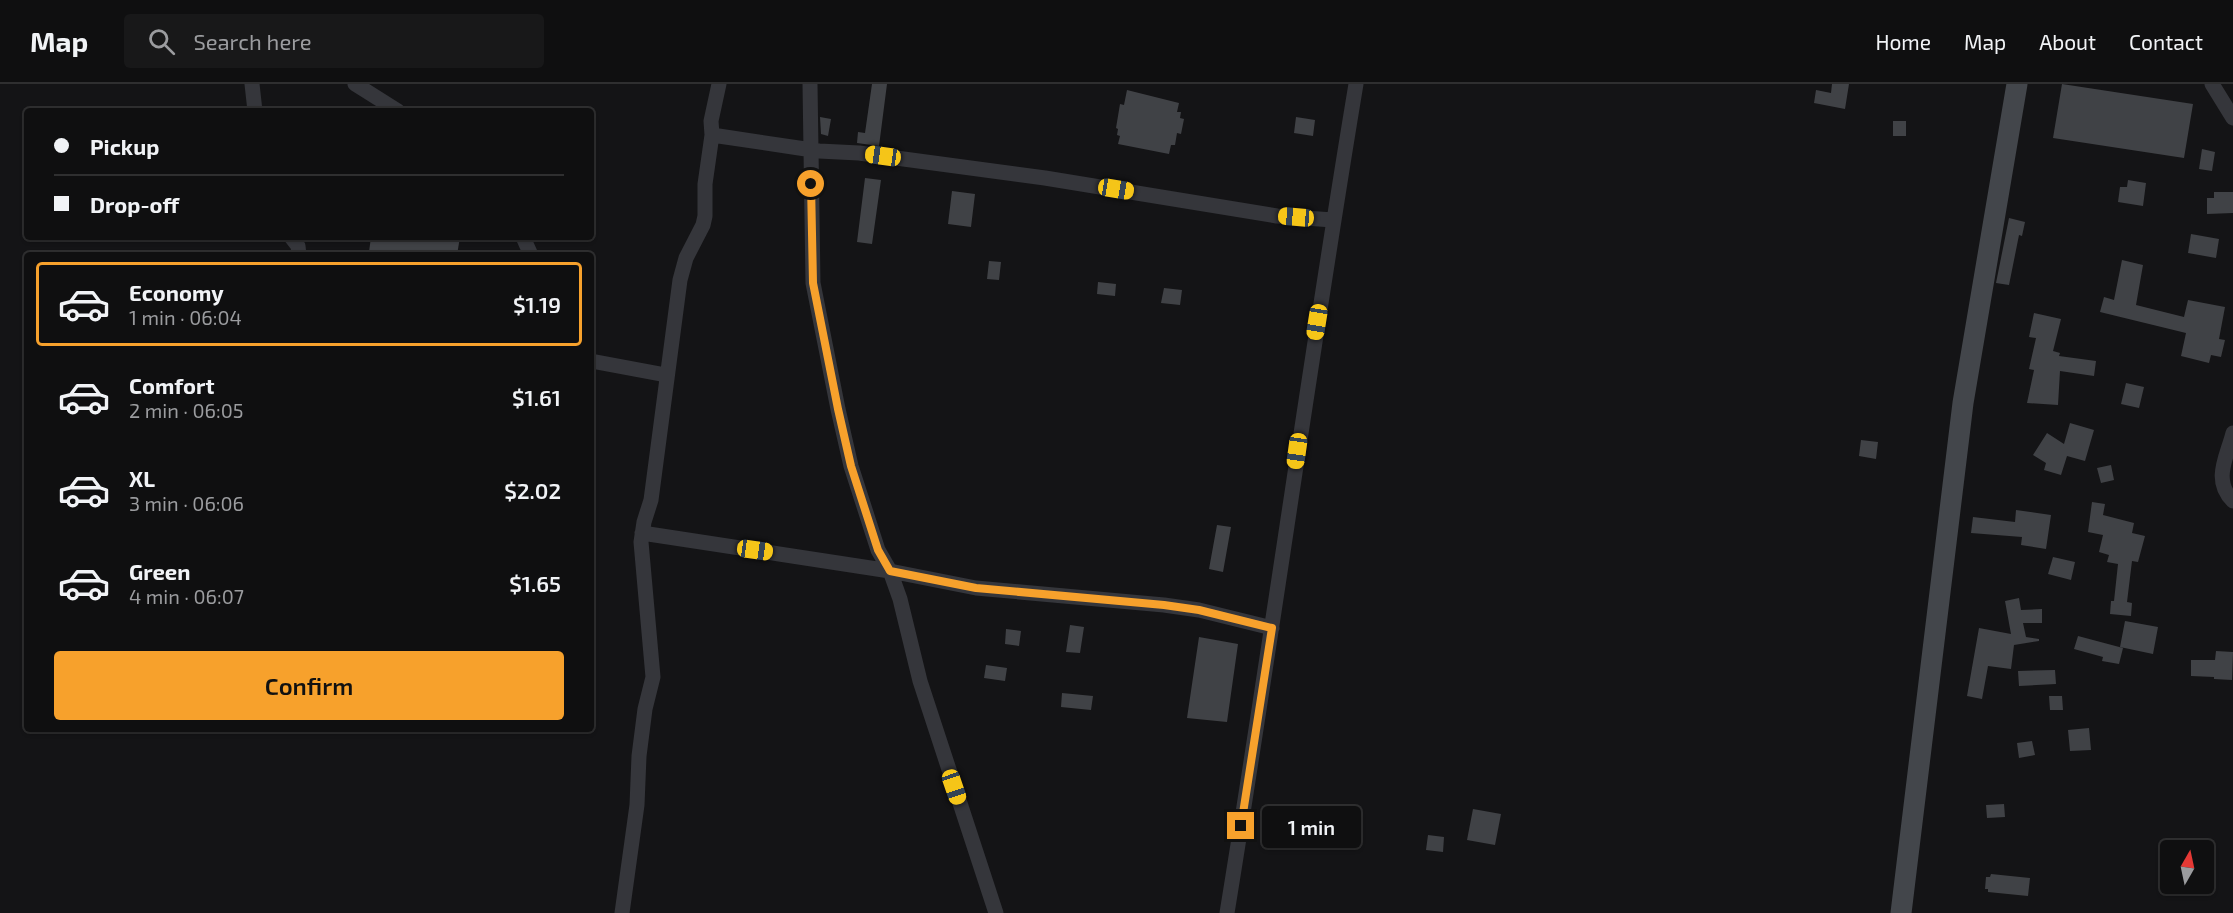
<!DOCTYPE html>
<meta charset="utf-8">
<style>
:root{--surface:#0f0f10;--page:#181819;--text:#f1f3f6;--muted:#9b9c9f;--line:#2f2f30;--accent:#f7a12c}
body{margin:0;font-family:"Exo 2",sans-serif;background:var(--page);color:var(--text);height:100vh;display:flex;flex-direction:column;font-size:22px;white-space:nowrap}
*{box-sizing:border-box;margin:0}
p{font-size:20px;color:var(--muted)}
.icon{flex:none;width:33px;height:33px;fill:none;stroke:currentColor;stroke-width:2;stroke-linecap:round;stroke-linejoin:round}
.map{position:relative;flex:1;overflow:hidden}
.side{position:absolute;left:24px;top:168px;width:570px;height:480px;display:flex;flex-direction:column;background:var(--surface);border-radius:6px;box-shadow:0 2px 4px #0004,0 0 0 2px var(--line)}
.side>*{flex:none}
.hud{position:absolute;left:24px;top:24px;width:570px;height:132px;border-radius:6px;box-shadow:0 2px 4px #0004,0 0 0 2px var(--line);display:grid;align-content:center;height:132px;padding:0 30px;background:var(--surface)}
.needle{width:39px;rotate:9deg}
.tools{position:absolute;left:2160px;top:756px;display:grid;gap:12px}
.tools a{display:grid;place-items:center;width:54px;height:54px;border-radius:6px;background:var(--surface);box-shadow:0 2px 4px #0004,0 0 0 2px var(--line);font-size:30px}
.end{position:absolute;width:27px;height:27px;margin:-14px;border:8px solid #f7a12c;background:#111;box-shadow:0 0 0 3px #111}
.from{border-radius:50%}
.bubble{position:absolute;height:42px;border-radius:6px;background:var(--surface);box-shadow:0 2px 4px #0004,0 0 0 2px var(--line);font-size:20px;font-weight:600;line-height:42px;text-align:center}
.car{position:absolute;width:18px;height:36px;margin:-18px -9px;border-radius:8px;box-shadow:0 0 4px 2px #0007;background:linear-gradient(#f5c518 24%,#345 0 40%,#f5c518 0 76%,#345 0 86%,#f5c518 0)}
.hud b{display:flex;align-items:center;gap:21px;height:57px;font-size:22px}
.hud b+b{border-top:2px solid var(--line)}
.hud i{width:15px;height:15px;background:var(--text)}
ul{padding:10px 0 0;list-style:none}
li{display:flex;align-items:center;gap:18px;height:84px;margin:0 12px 9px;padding:0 18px;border:3px solid transparent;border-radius:6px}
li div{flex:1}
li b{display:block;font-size:22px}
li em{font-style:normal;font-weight:600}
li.on{border-color:var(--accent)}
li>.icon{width:54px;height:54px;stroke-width:1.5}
.primary-button{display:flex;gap:12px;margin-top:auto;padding:12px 30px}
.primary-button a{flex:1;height:69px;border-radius:6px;background:var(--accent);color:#111;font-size:24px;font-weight:600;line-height:69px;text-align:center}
header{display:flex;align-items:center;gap:36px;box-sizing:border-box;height:84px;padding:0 30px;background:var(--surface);border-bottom:2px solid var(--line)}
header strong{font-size:28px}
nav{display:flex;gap:33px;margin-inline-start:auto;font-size:21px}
.search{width:420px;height:54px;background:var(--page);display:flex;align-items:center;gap:15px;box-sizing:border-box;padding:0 21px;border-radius:6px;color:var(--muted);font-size:22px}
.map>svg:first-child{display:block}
.building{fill:#404246}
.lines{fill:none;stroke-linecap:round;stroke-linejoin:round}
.minor{stroke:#35363b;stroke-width:15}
.secondary{stroke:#43464b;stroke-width:21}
.route{stroke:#f7a12c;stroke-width:8}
</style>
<header>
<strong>Map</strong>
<div class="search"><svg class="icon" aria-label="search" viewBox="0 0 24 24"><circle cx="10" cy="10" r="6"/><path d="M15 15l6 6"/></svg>Search here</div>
<nav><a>Home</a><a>Map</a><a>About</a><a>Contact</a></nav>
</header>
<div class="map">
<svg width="2233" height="829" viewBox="0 0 2233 829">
<rect width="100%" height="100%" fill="#141416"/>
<path class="building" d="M 872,0 L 887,0 L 879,62 L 857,59 L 858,48 L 865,49 Z
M 1832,0 L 1849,0 L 1845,25 L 1814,19 L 1816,6 L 1831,9 Z
M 2062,0 L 2193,20 L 2184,74 L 2053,54 Z
M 1127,6 L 1179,19 L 1177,28 L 1181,28 L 1180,34 L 1184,35 L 1181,50 L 1177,49 L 1175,61 L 1171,61 L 1169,70 L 1118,60 L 1120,52 L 1117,51 L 1118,45 L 1116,44 L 1120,20 L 1124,21 Z
M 820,33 L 831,35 L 828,52 L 821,50 Z
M 1296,33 L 1315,36 L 1313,52 L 1294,49 Z
M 1893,37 L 1906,37 L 1906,52 L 1893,52 Z
M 2202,65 L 2215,68 L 2212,87 L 2199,85 Z
M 865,94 L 881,96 L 872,160 L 857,158 Z
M 2128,96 L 2146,99 L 2143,122 L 2118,118 L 2120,103 L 2127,103 Z
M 952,107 L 975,110 L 971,143 L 948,140 Z
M 2214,108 L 2233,108 L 2233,129 L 2207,130 L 2207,114 L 2214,114 Z
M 2009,134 L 2025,138 L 2022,152 L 2019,151 L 2009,201 L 1996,199 Z
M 2191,150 L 2219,155 L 2216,174 L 2188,169 Z
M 371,153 L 460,153 L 457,171 L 389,171 L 369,168 Z
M 2122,176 L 2143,181 L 2136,221 L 2184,233 L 2188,216 L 2225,223 L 2219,255 L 2225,256 L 2221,273 L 2211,271 L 2209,279 L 2181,272 L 2186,249 L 2100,228 L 2104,213 L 2114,216 Z
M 989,177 L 1001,178 L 999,196 L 987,195 Z
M 1098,198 L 1116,200 L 1115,212 L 1097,210 Z
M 1164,204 L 1182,206 L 1180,221 L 1161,219 Z
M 2034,229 L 2061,235 L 2053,267 L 2060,269 L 2059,272 L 2096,277 L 2094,292 L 2060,287 L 2058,321 L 2027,319 L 2034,286 L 2029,285 L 2036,254 L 2029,253 Z
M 2126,299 L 2144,303 L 2139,324 L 2121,320 Z
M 2070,339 L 2094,346 L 2085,377 L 2067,372 L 2061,391 L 2044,386 L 2046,379 L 2033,371 L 2047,349 L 2064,360 Z
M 1861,356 L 1878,358 L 1876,375 L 1859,372 Z
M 2111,381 L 2114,396 L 2101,399 L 2097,384 Z
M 2092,418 L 2105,420 L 2103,431 L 2134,439 L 2132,449 L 2145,452 L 2138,478 L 2132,477 L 2127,518 L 2132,519 L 2131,532 L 2110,530 L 2111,517 L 2114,517 L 2118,480 L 2107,478 L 2109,471 L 2099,468 L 2103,451 L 2088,448 Z
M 2016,426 L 2051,431 L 2046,465 L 2021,461 L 2022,453 L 1971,449 L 1973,433 L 2015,438 Z
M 1217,441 L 1231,443 L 1223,488 L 1209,485 Z
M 2053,473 L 2075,478 L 2071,496 L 2048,490 Z
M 2019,514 L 2021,526 L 2042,525 L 2042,539 L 2023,539 L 2026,553 L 2039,555 L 2039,557 L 2014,561 L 2011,585 L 1988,582 L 1982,615 L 1967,612 L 1979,544 L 2011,550 L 2005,517 Z
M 2125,537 L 2158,543 L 2153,570 L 2120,563 Z
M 1070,541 L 1084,543 L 1080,569 L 1066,568 Z
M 1006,545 L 1021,547 L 1019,562 L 1005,560 Z
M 2078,552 L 2123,564 L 2119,580 L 2102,577 L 2103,573 L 2074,565 Z
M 1199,553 L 1238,560 L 1227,638 L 1187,634 Z
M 2216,567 L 2233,568 L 2232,596 L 2214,595 L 2214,593 L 2191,592 L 2191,576 L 2215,576 Z
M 986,581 L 1007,584 L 1005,597 L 984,594 Z
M 2055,586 L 2056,600 L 2019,602 L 2018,587 Z
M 1062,609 L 1093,612 L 1091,626 L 1061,623 Z
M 2049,612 L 2062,612 L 2063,626 L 2050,626 Z
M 2089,644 L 2091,666 L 2070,667 L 2068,646 Z
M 2032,657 L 2035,671 L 2019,674 L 2017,659 Z
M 2004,720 L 2005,733 L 1987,734 L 1986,721 Z
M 1473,725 L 1501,730 L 1495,761 L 1467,756 Z
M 1428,751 L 1444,753 L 1443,768 L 1426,766 Z
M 1991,790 L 2030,794 L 2028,812 L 1988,808 L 1988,805 L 1985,805 L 1986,793 L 1990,793 Z"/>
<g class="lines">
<path class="minor" d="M 252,0 L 255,27
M 355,0 L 398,27
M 810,0 L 813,199 L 838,325 L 851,382 L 878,466 L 890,487 L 900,515 L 920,597 L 996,829
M 2212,0 L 2233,34
M 712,51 L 819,67 L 859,69 L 1045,94 L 1277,132 L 1333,136
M 291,153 L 298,162 L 299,171
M 523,153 L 531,171
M 591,277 L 666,291
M 2233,349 C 2227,373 2212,396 2233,417
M 642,449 L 890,487 L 976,504 L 1164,521 L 1199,526 L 1272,544
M 622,829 L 637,721 L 639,672 L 645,625 L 653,593 L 641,458 L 644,438 L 651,416 L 680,196 L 686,174 L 703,141 L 705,132 L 705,100 L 712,51 L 711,37 L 719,0
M 1227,829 C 1272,553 1310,276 1356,0"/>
<path class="secondary" d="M 1901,829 L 1963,319 L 2017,0"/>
</g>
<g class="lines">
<path class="route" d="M 811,100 L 813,199 L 838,325 L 851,382 L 878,466 L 890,487 L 976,504 L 1164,521 L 1199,526 L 1272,544 L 1241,742"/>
</g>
</svg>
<div class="tools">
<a><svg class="needle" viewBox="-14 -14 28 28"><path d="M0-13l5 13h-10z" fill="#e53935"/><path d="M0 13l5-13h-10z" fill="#9b9c9f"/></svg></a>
</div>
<i class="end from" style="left:811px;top:100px"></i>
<i class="end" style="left:1241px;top:742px"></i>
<div class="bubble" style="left:1262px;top:722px;width:99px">1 min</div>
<i class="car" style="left:883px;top:72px;rotate:278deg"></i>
<i class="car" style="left:1116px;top:105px;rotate:99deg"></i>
<i class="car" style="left:1296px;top:133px;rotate:275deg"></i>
<i class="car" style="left:1317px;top:238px;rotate:189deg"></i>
<i class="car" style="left:1297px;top:367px;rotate:188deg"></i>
<i class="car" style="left:755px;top:466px;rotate:98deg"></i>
<i class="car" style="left:954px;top:703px;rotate:161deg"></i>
<div class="hud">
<b><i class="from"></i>Pickup</b>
<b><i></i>Drop-off</b>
</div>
<section class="side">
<ul>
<li class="on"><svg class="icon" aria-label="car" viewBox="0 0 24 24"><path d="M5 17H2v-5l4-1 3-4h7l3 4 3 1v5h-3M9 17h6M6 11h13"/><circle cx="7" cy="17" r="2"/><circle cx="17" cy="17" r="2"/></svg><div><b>Economy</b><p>1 min · 06:04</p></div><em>$1.19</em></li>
<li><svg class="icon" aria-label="car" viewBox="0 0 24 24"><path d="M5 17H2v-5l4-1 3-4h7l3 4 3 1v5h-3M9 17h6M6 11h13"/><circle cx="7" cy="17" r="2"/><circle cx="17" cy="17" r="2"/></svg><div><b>Comfort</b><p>2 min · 06:05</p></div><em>$1.61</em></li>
<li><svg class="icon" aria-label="car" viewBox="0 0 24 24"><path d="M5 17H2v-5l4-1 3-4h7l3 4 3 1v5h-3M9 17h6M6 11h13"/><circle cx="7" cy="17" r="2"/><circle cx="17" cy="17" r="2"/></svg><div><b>XL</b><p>3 min · 06:06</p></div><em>$2.02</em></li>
<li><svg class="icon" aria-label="car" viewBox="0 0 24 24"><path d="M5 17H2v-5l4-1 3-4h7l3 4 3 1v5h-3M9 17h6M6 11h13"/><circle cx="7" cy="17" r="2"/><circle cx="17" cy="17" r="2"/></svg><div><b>Green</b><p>4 min · 06:07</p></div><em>$1.65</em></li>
</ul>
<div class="primary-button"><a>Confirm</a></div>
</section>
</div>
